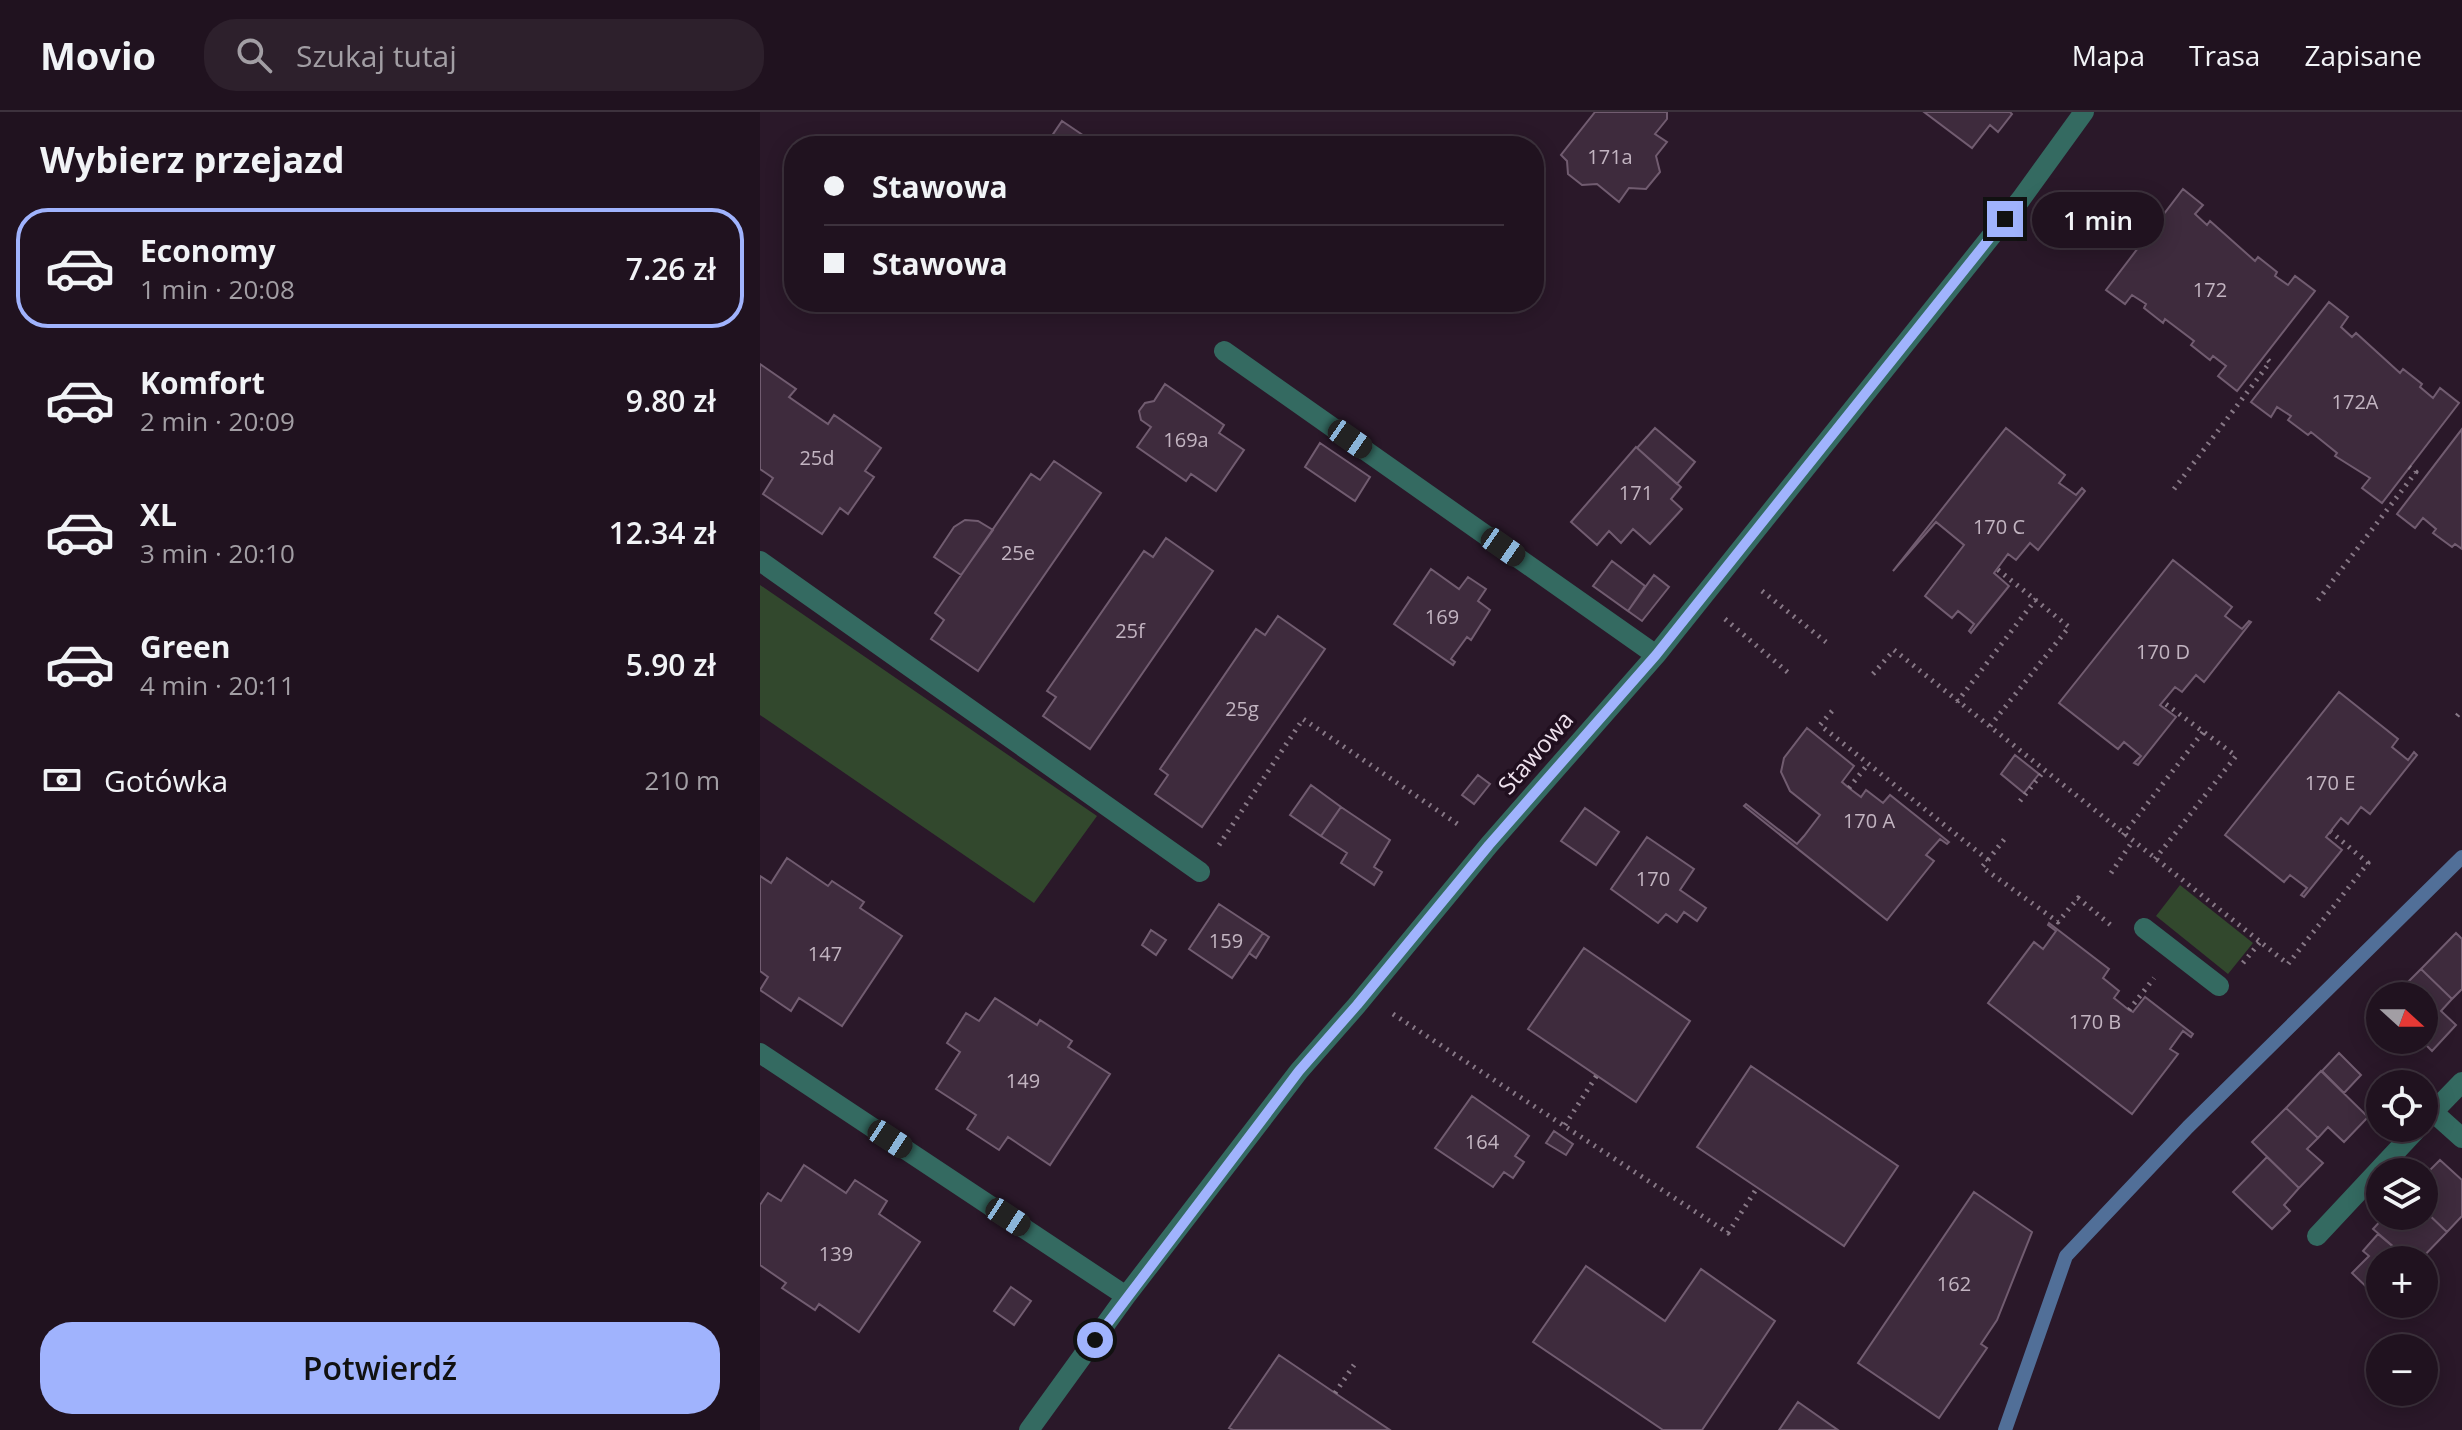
<!DOCTYPE html>
<html lang="pl">
<meta charset="utf-8">
<style>
:root{--surface:#20121f;--page:#2d202c;--text:#f1f3f6;--muted:#a29ea4;--line:#3d323d;--accent:#a0b3fd}
body{margin:0;font-family:"Open Sans",sans-serif;background:var(--page);color:var(--text);height:100vh;display:flex;flex-direction:column;font-size:30px;white-space:nowrap}
*{box-sizing:border-box;margin:0}
p{font-size:26px;color:var(--muted)}
.icon{flex:none;width:44px;height:44px;fill:none;stroke:currentColor;stroke-width:2;stroke-linecap:round;stroke-linejoin:round}
.map{position:relative;flex:1;overflow:hidden}
.sheet{display:flex;flex-direction:column;background:var(--surface);width:760px}
.sheet>*{flex:none}
.top-card{position:absolute;left:24px;top:24px;width:760px;height:176px;border-radius:32px;box-shadow:0 4px 20px #0003,0 0 0 2px var(--line);display:grid;align-content:center;height:176px;padding:0 40px;background:var(--surface)}
.needle{width:52px;rotate:111deg}
.buttons{position:absolute;left:1606px;top:870px;display:grid;gap:16px}
.buttons a{display:grid;place-items:center;width:72px;height:72px;border-radius:50%;background:var(--surface);box-shadow:0 4px 20px #0003,0 0 0 2px var(--line);font-size:40px}
.end{position:absolute;width:36px;height:36px;margin:-18px;border:10px solid #a0b3fd;background:#111;box-shadow:0 0 0 4px #111}
.from{border-radius:50%}
.bubble{position:absolute;height:56px;border-radius:28px;background:var(--surface);box-shadow:0 4px 20px #0003,0 0 0 2px var(--line);font-size:26px;font-weight:600;line-height:56px;text-align:center}
.car{position:absolute;width:24px;height:48px;margin:-24px -12px;border-radius:10px;box-shadow:0 0 6px 2px #0007;background:linear-gradient(#222 24%,#8ab4d8 0 40%,#222 0 76%,#8ab4d8 0 86%,#222 0)}
.top-card b{display:flex;align-items:center;gap:28px;height:76px;font-size:30px}
.top-card b+b{border-top:2px solid var(--line)}
.top-card i{width:20px;height:20px;background:var(--text)}
ul{padding:0;list-style:none}
li{display:flex;align-items:center;gap:24px;height:120px;margin:0 16px 12px;padding:0 24px;border:4px solid transparent;border-radius:32px}
li div{flex:1}
li b{display:block;font-size:30px}
li em{font-style:normal;font-weight:600}
li.on{border-color:var(--accent)}
li>.icon{width:72px;height:72px;stroke-width:1.5}
h2{padding:0 40px;font-size:36px;line-height:96px}
.pay{display:flex;align-items:center;gap:20px;height:88px;padding:0 40px;font-size:30px}
.pay p{margin-inline-start:auto}
.action{display:flex;gap:16px;margin-top:auto;padding:16px 40px}
.action a{flex:1;height:92px;border-radius:32px;background:var(--accent);color:#111;font-size:32px;font-weight:600;line-height:92px;text-align:center}
header{display:flex;align-items:center;gap:48px;box-sizing:border-box;height:112px;padding:0 40px;background:var(--surface);border-bottom:2px solid var(--line)}
header strong{font-size:38px}
nav{display:flex;gap:44px;margin-inline-start:auto;font-size:28px}
.search{width:560px;height:72px;background:var(--page);display:flex;align-items:center;gap:20px;box-sizing:border-box;padding:0 28px;border-radius:32px;color:var(--muted);font-size:30px}
main{display:flex;flex:1;min-height:0}
.map>svg:first-child{display:block}
.green{fill:#32482d}
.lines{fill:none;stroke-linecap:round;stroke-linejoin:round}
.stream{stroke:#516f98;stroke-width:14}
.building{fill:#3e2b3d;stroke:#715c70;stroke-width:2}
.path{stroke:#877886;stroke-width:5;stroke-dasharray:2 6;stroke-linecap:butt}
.minor{stroke:#346a61;stroke-width:20}
.route{stroke:#a0b3fd;stroke-width:10}
.labels{text-anchor:middle;stroke-width:7;stroke-linejoin:round;paint-order:stroke}
.number-label{font-size:20px;fill:#c2b4c1}
.street-label{font-size:24px;fill:#eee1ed;stroke:#200f1f}
</style>
<header>
<strong>Movio</strong>
<div class="search"><svg class="icon" aria-label="search" viewBox="0 0 24 24"><circle cx="10" cy="10" r="6"/><path d="M15 15l6 6"/></svg>Szukaj tutaj</div>
<nav><a>Mapa</a><a>Trasa</a><a>Zapisane</a></nav>
</header>
<main>
<section class="sheet">
<h2>Wybierz przejazd</h2>
<ul>
<li class="on"><svg class="icon" aria-label="car" viewBox="0 0 24 24"><path d="M5 17H2v-5l4-1 3-4h7l3 4 3 1v5h-3M9 17h6M6 11h13"/><circle cx="7" cy="17" r="2"/><circle cx="17" cy="17" r="2"/></svg><div><b>Economy</b><p>1 min · 20:08</p></div><em>7.26 zł</em></li>
<li><svg class="icon" aria-label="car" viewBox="0 0 24 24"><path d="M5 17H2v-5l4-1 3-4h7l3 4 3 1v5h-3M9 17h6M6 11h13"/><circle cx="7" cy="17" r="2"/><circle cx="17" cy="17" r="2"/></svg><div><b>Komfort</b><p>2 min · 20:09</p></div><em>9.80 zł</em></li>
<li><svg class="icon" aria-label="car" viewBox="0 0 24 24"><path d="M5 17H2v-5l4-1 3-4h7l3 4 3 1v5h-3M9 17h6M6 11h13"/><circle cx="7" cy="17" r="2"/><circle cx="17" cy="17" r="2"/></svg><div><b>XL</b><p>3 min · 20:10</p></div><em>12.34 zł</em></li>
<li><svg class="icon" aria-label="car" viewBox="0 0 24 24"><path d="M5 17H2v-5l4-1 3-4h7l3 4 3 1v5h-3M9 17h6M6 11h13"/><circle cx="7" cy="17" r="2"/><circle cx="17" cy="17" r="2"/></svg><div><b>Green</b><p>4 min · 20:11</p></div><em>5.90 zł</em></li>
</ul>
<div class="pay"><svg class="icon" aria-label="cash" viewBox="0 0 24 24"><path d="M3 7h18v10H3z"/><circle cx="12" cy="12" r="2"/></svg>Gotówka<p>210 m</p></div>
<div class="action"><a>Potwierdź</a></div>
</section>
<div class="map">
<svg width="1702" height="1318" viewBox="0 0 1702 1318">
<rect width="100%" height="100%" fill="#2a1829"/>
<path class="green" d="M 0,473 L 337,704 L 274,791 L 0,603 Z
M 1420,773 L 1493,831 L 1468,862 L 1396,804 Z"/>
<g class="lines">
<path class="stream" d="M 1245,1318 L 1306,1144 L 1428,1015 L 1702,745"/>
</g>
<path class="building" d="M 835,0 L 907,0 L 907,7 L 895,22 L 907,30 L 896,44 L 900,60 L 886,77 L 869,76 L 859,90 L 837,72 L 822,73 L 808,62 L 807,49 L 801,43 Z
M 1164,0 L 1250,0 L 1252,2 L 1238,20 L 1230,13 L 1212,36 Z
M 302,9 L 339,34 L 285,34 Z
M 1423,77 L 1443,93 L 1435,102 L 1447,113 L 1450,109 L 1495,149 L 1498,145 L 1517,160 L 1515,164 L 1528,173 L 1535,164 L 1555,179 L 1477,279 L 1458,264 L 1466,254 L 1453,244 L 1450,248 L 1431,233 L 1434,229 L 1405,207 L 1403,211 L 1384,196 L 1386,192 L 1372,183 L 1365,192 L 1346,178 Z
M 1569,190 L 1588,205 L 1581,215 L 1592,225 L 1596,221 L 1640,261 L 1643,257 L 1662,272 L 1660,275 L 1673,286 L 1680,276 L 1699,291 L 1622,391 L 1602,376 L 1610,366 L 1575,344 L 1577,341 L 1551,320 L 1548,323 L 1528,308 L 1531,304 L 1517,295 L 1511,305 L 1491,290 Z
M 0,252 L 36,277 L 29,285 L 68,312 L 74,303 L 121,336 L 105,359 L 114,365 L 88,402 L 80,396 L 62,422 L 3,382 L 13,366 L 0,357 Z
M 405,272 L 464,313 L 459,321 L 484,338 L 456,379 L 431,362 L 426,369 L 377,335 L 391,315 L 381,308 L 379,299 L 385,291 L 394,289 Z
M 895,316 L 935,350 L 917,372 L 877,336 Z
M 1246,316 L 1305,363 L 1299,371 L 1316,383 L 1322,376 L 1325,379 L 1278,438 L 1270,431 L 1256,448 L 1248,442 L 1234,461 L 1249,474 L 1211,521 L 1209,519 L 1214,512 L 1198,499 L 1192,506 L 1165,484 L 1204,433 L 1176,410 L 1133,459 Z
M 1702,317 L 1702,437 L 1695,432 L 1692,435 L 1673,421 L 1676,417 L 1663,406 L 1655,416 L 1637,402 Z
M 560,331 L 610,365 L 595,389 L 545,355 Z
M 876,335 L 921,375 L 911,387 L 922,397 L 890,432 L 873,417 L 861,431 L 849,419 L 837,433 L 811,410 Z
M 294,349 L 341,381 L 218,559 L 171,527 L 184,508 L 175,501 L 271,362 L 280,368 Z
M 205,408 L 218,409 L 233,418 L 201,463 L 174,445 L 194,415 Z
M 406,426 L 453,459 L 330,637 L 283,604 L 296,585 L 287,579 L 384,439 L 393,445 Z
M 1413,448 L 1472,495 L 1465,504 L 1482,517 L 1489,509 L 1491,510 L 1444,570 L 1436,563 L 1422,580 L 1415,575 L 1400,593 L 1416,605 L 1378,653 L 1374,651 L 1381,644 L 1364,630 L 1358,637 L 1299,591 Z
M 852,449 L 885,474 L 868,499 L 833,474 Z
M 671,457 L 699,477 L 708,465 L 726,477 L 718,489 L 730,498 L 711,528 L 707,525 L 691,547 L 695,550 L 693,553 L 634,512 Z
M 894,463 L 909,475 L 882,509 L 868,499 Z
M 518,504 L 565,537 L 442,715 L 395,682 L 408,663 L 400,657 L 496,517 L 505,523 Z
M 1579,580 L 1638,627 L 1632,635 L 1648,648 L 1654,640 L 1657,643 L 1610,702 L 1601,695 L 1588,712 L 1581,706 L 1566,725 L 1582,738 L 1544,785 L 1541,783 L 1547,776 L 1530,763 L 1524,770 L 1465,723 Z
M 1047,616 L 1094,654 L 1082,670 L 1089,676 L 1101,685 L 1106,678 L 1123,691 L 1130,683 L 1189,730 L 1187,732 L 1180,727 L 1166,743 L 1174,749 L 1127,808 L 984,694 L 986,692 L 1037,732 L 1044,724 L 1060,703 L 1030,679 L 1021,660 L 1024,646 Z
M 1255,643 L 1279,662 L 1264,681 L 1241,662 Z
M 718,663 L 730,672 L 714,692 L 702,683 Z
M 551,673 L 581,695 L 561,724 L 530,703 Z
M 581,695 L 630,728 L 614,755 L 622,760 L 614,773 L 581,751 L 587,741 L 561,724 Z
M 825,696 L 859,720 L 836,753 L 801,729 Z
M 887,725 L 934,757 L 920,778 L 946,796 L 937,809 L 924,800 L 917,810 L 906,802 L 898,811 L 851,777 Z
M 27,746 L 68,774 L 72,769 L 104,790 L 100,796 L 142,824 L 82,914 L 39,886 L 31,899 L 0,878 L 8,865 L 0,859 L 0,764 L 11,771 Z
M 459,792 L 503,821 L 472,866 L 429,837 Z
M 1289,811 L 1349,857 L 1343,866 L 1359,879 L 1354,886 L 1369,898 L 1373,900 L 1385,885 L 1433,922 L 1431,925 L 1423,919 L 1410,937 L 1418,942 L 1372,1002 L 1228,891 L 1274,830 L 1283,837 L 1296,819 L 1288,813 Z
M 391,818 L 406,828 L 396,843 L 382,833 Z
M 503,821 L 509,825 L 496,846 L 489,841 Z
M 1696,821 L 1702,827 L 1702,877 L 1692,887 L 1661,857 Z
M 824,836 L 930,909 L 876,990 L 768,917 Z
M 1661,857 L 1692,887 L 1681,899 L 1696,913 L 1672,939 L 1661,928 L 1664,928 L 1664,884 L 1634,884 Z
M 235,886 L 277,913 L 280,908 L 312,929 L 308,935 L 350,962 L 290,1053 L 248,1025 L 239,1038 L 207,1017 L 216,1003 L 176,977 L 200,940 L 187,931 L 206,901 L 219,909 Z
M 1579,941 L 1601,963 L 1584,981 L 1562,959 Z
M 991,954 L 1138,1054 L 1084,1134 L 937,1035 Z
M 1561,959 L 1608,1005 L 1584,1030 L 1568,1015 L 1558,1026 L 1526,996 Z
M 712,984 L 769,1024 L 755,1044 L 764,1050 L 753,1066 L 744,1060 L 733,1075 L 675,1036 Z
M 1526,996 L 1558,1026 L 1547,1037 L 1563,1051 L 1539,1076 L 1492,1030 Z
M 794,1019 L 813,1032 L 806,1043 L 786,1031 Z
M 1507,1045 L 1539,1076 L 1524,1093 L 1530,1099 L 1512,1117 L 1473,1080 Z
M 1680,1048 L 1702,1068 L 1702,1104 L 1687,1120 L 1664,1098 L 1664,1077 L 1670,1071 L 1664,1064 Z
M 44,1053 L 86,1081 L 95,1068 L 127,1089 L 119,1102 L 160,1130 L 99,1220 L 59,1192 L 55,1198 L 22,1176 L 26,1171 L 0,1153 L 0,1093 L 8,1081 L 21,1089 Z
M 1214,1080 L 1272,1120 L 1237,1208 L 1221,1232 L 1227,1236 L 1179,1306 L 1098,1251 Z
M 1664,1098 L 1687,1120 L 1660,1148 L 1649,1148 L 1613,1117 L 1625,1104 L 1664,1104 Z
M 1618,1122 L 1649,1148 L 1620,1148 L 1620,1188 L 1592,1161 L 1609,1144 L 1603,1139 Z
M 826,1154 L 905,1209 L 941,1157 L 1015,1209 L 942,1318 L 903,1318 L 773,1230 Z
M 251,1175 L 271,1189 L 254,1213 L 234,1199 Z
M 519,1243 L 575,1281 L 630,1318 L 473,1318 L 469,1316 Z
M 1038,1290 L 1078,1318 L 1019,1318 Z"/>
<g class="lines">
<path class="path" d="M 1414,377 L 1510,250 L 1504,244
M 1002,479 L 1066,530
M 1558,488 L 1656,360 L 1649,355
M 965,507 L 1031,563
M 1113,562 L 1134,538 L 1528,852 L 1608,751 L 1571,720
M 1197,590 L 1276,487
M 1072,599 L 1060,613 L 1228,748 L 1222,755 L 1298,810 L 1318,786 L 1353,815
M 1697,604 L 1702,598
M 1230,614 L 1309,515 L 1237,457
M 1089,676 L 1108,652
M 1260,689 L 1284,659
M 1363,723 L 1443,620
M 459,733 L 543,607 L 702,715
M 1395,747 L 1476,644 L 1403,590
M 1228,748 L 1246,725
M 1351,761 L 1372,730
M 1483,851 L 1500,830
M 1369,898 L 1394,866
M 633,902 L 968,1121 L 997,1076
M 805,1013 L 837,963
M 575,1281 L 594,1253"/>
<path class="minor" d="M 464,239 L 896,543
M 0,449 L 440,760
M 1384,816 L 1459,874
M 0,941 L 366,1184
M 1673,1000 L 1702,970
M 1664,1009 L 1673,1000 L 1702,1026
M 1557,1124 L 1658,1016
M 269,1318 L 366,1184 L 539,959 L 597,893 L 729,733 L 896,543 L 1261,87 L 1324,0"/>
</g>
<g class="lines">
<path class="route" d="M 335,1228 L 539,959 L 597,893 L 729,733 L 896,543 L 1245,107"/>
</g>
<g class="labels">
<g class="number-label">
<text x="850" y="52">171a</text>
<text x="1450" y="185">172</text>
<text x="1595" y="297">172A</text>
<text x="426" y="335">169a</text>
<text x="57" y="353">25d</text>
<text x="876" y="388">171</text>
<text x="1239" y="422">170 C</text>
<text x="258" y="448">25e</text>
<text x="682" y="512">169</text>
<text x="370" y="526">25f</text>
<text x="1403" y="547">170 D</text>
<text x="482" y="604">25g</text>
<text x="1570" y="678">170 E</text>
<text x="1109" y="716">170 A</text>
<text x="893" y="774">170</text>
<text x="466" y="836">159</text>
<text x="65" y="849">147</text>
<text x="1335" y="917">170 B</text>
<text x="263" y="976">149</text>
<text x="722" y="1037">164</text>
<text x="76" y="1149">139</text>
<text x="1194" y="1179">162</text>
</g>
<g class="street-label">
<text transform="translate(776 641) rotate(-49)" y="8">Stawowa</text>
</g>
</g>
</svg>
<div class="buttons">
<a><svg class="needle" viewBox="-14 -14 28 28"><path d="M0-13l5 13h-10z" fill="#e53935"/><path d="M0 13l5-13h-10z" fill="#a29ea4"/></svg></a>
<a><svg class="icon" aria-label="locate" viewBox="0 0 24 24"><circle cx="12" cy="12" r="6"/><path d="M12 2v4M12 18v4M2 12h4M18 12h4"/></svg></a>
<a><svg class="icon" aria-label="layers" viewBox="0 0 24 24"><path d="M12 4l9 5-9 5-9-5zM3 14l9 5 9-5"/></svg></a>
<a>+</a>
<a>−</a>
</div>
<i class="end from" style="left:335px;top:1228px"></i>
<i class="end" style="left:1245px;top:107px"></i>
<div class="bubble" style="left:1272px;top:80px;width:132px">1 min</div>
<i class="car" style="left:590px;top:327px;rotate:125deg"></i>
<i class="car" style="left:743px;top:435px;rotate:125deg"></i>
<i class="car" style="left:130px;top:1027px;rotate:123deg"></i>
<i class="car" style="left:248px;top:1105px;rotate:123deg"></i>
<div class="top-card">
<b><i class="from"></i>Stawowa</b>
<b><i></i>Stawowa</b>
</div>
</div>
</main>
